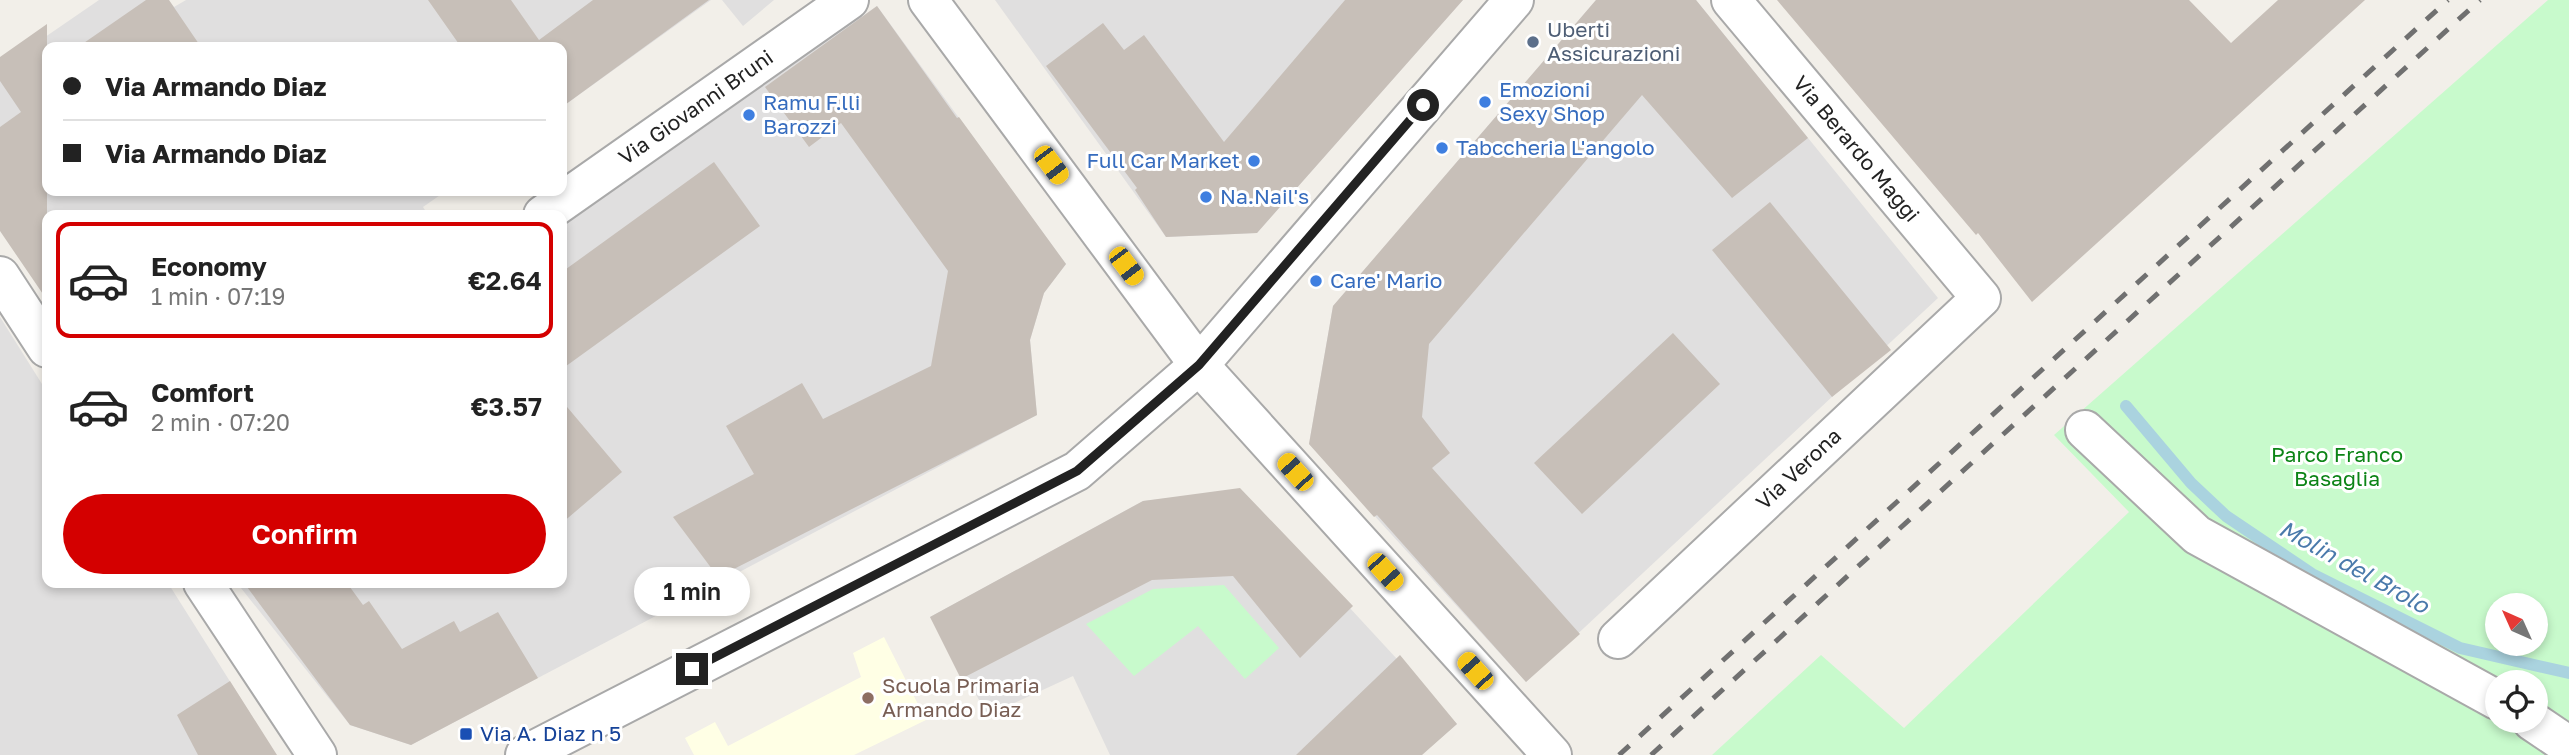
<!DOCTYPE html>
<meta charset="utf-8">
<style>
:root{--surface:#fff;--page:#f6f6f6;--text:#222;--muted:#767676;--line:#e0e0e0;--accent:#d40000}
body{margin:0;font-family:"Golos Text",sans-serif;background:var(--page);color:var(--text);height:100vh;display:flex;flex-direction:column;font-size:26px;white-space:nowrap}
*{box-sizing:border-box;margin:0}
p{font-size:23px;color:var(--muted)}
.icon{flex:none;width:38px;height:38px;fill:none;stroke:currentColor;stroke-width:2;stroke-linecap:round;stroke-linejoin:round}
.map{position:relative;flex:1;overflow:hidden}
.sheet{position:absolute;left:42px;top:210px;width:525px;height:378px;display:flex;flex-direction:column;background:var(--surface);border-radius:14px;box-shadow:0 4px 10px #0003}
.sheet>*{flex:none}
.guide{position:absolute;left:42px;top:42px;width:525px;height:154px;border-radius:14px;box-shadow:0 4px 10px #0003;display:grid;align-content:center;height:154px;padding:0 21px;background:var(--surface)}
.needle{width:46px;rotate:315deg}
.tools{position:absolute;left:2485px;top:593px;display:grid;gap:14px}
.tools a{display:grid;place-items:center;width:63px;height:63px;border-radius:50%;background:var(--surface);box-shadow:0 4px 10px #0003;font-size:35px}
.end{position:absolute;width:32px;height:32px;margin:-16px;border:9px solid #222;background:#fff;box-shadow:0 0 0 4px #fff}
.from{border-radius:50%}
.bubble{position:absolute;height:49px;border-radius:24px;background:var(--surface);box-shadow:0 4px 10px #0003;font-size:23px;font-weight:600;line-height:49px;text-align:center}
.car{position:absolute;width:21px;height:42px;margin:-21px -10px;border-radius:9px;box-shadow:0 0 5px 2px #0007;background:linear-gradient(#f5c518 24%,#345 0 40%,#f5c518 0 76%,#345 0 86%,#f5c518 0)}
.guide b{display:flex;align-items:center;gap:24px;height:66px;font-size:26px}
.guide b+b{border-top:2px solid var(--line)}
.guide i{width:18px;height:18px;background:var(--text)}
ul{padding:12px 0 0;list-style:none}
li{display:flex;align-items:center;gap:21px;height:116px;margin:0 14px 10px;padding:0 7px;border:4px solid transparent;border-radius:14px}
li div{flex:1}
li b{display:block;font-size:26px}
li em{font-style:normal;font-weight:600}
li.selected{border-color:var(--accent)}
li>.icon{width:63px;height:63px;stroke-width:1.5}
.cta{display:flex;gap:14px;margin-top:auto;padding:14px 21px}
.cta a{flex:1;height:80px;border-radius:42px;background:var(--accent);color:#fff;font-size:28px;font-weight:600;line-height:80px;text-align:center}
.map>svg:first-child{display:block}
.residential{fill:#e0dfdf}
.education{fill:#ffffe5}
.park{fill:#c8facc;fill-rule:evenodd}
.lines{fill:none;stroke-linecap:round;stroke-linejoin:round}
.stream{stroke:#aad3df;stroke-width:12}
.building{fill:#c7bfb8}
.minor-casing{stroke:#a9a9a9;stroke-width:42}
.minor{stroke:#fff;stroke-width:38}
.rail{stroke:#707070;stroke-width:5;stroke-dasharray:14 14;stroke-linecap:butt}
.route{stroke:#222;stroke-width:9}
.service-dot{fill:#5c6f8a;stroke:#fff;stroke-width:2.5}
.shop-dot{fill:#3f7fe0;stroke:#fff;stroke-width:2.5}
.education-dot{fill:#8d6e63;stroke:#fff;stroke-width:2.5}
.transit-dot{fill:#1a4fb4;stroke:#fff;stroke-width:2.5}
.labels{text-anchor:middle;stroke-width:6;stroke-linejoin:round;paint-order:stroke}
.service-label{font-size:21px;fill:#4e5e75;stroke:#fff;text-anchor:start}
.shop-label{font-size:21px;fill:#366cbe;stroke:#fff;text-anchor:start}
.street-label{font-size:21px;fill:#222;stroke:#fff}
.park-label{font-size:21px;fill:#0c8416;stroke:#fff}
.education-label{font-size:21px;fill:#785e54;stroke:#fff;text-anchor:start}
.transit-label{font-size:21px;fill:#164399;stroke:#fff;text-anchor:start}
.water-label{font-size:23px;font-style:italic;fill:#4a7aab;stroke:#fff}
</style>
<div class="map">
<svg width="2569" height="755" viewBox="0 0 2569 755">
<rect width="100%" height="100%" fill="#f2efe9"/>
<path class="residential" d="M 99,0 L 168,0 L 174,7 L 186,0 L 711,0 L 562,107 L 562,47 L 47,47 L 47,191 L 446,191 L 423,207 L 428,215 L 47,215 L 47,297 L 0,228 L 0,68 Z
M 722,0 L 774,0 L 743,26 Z
M 995,0 L 1463,0 L 1257,233 L 1166,237 Z
M 1596,0 L 1696,0 L 1938,298 L 1526,682 L 1309,444 L 1333,306 Z
M 877,6 L 1066,264 L 1044,293 L 1030,340 L 1037,415 L 411,745 L 350,725 L 237,583 L 562,583 L 562,224 Z
M 0,317 L 47,392 L 47,583 L 168,583 L 275,753 L 275,755 L 0,755 Z
M 1241,490 L 1457,724 L 1421,755 L 1110,755 L 1073,676 L 988,715 L 930,617 L 1143,501 Z"/>
<path class="education" d="M 884,637 L 926,720 L 854,755 L 694,755 L 685,738 L 715,722 L 728,746 L 861,677 L 853,653 Z"/>
<path class="park" d="M 2548,0 L 2569,0 L 2569,755 L 1712,755 L 1821,655 L 1904,728 L 2129,512 L 2054,435 ZM 2497,606 L 2536,606 L 2536,644 L 2497,644 ZM 2497,682 L 2536,682 L 2536,721 L 2497,721 Z
M 1224,585 L 1279,648 L 1245,679 L 1198,626 L 1134,676 L 1086,624 L 1153,589 Z"/>
<g class="lines">
<path class="stream" d="M 2126,406 L 2191,483 L 2226,516 L 2312,574 L 2460,648 L 2569,673"/>
</g>
<path class="building" d="M 146,0 L 169,0 L 201,47 L 78,47 Z
M 428,0 L 511,0 L 539,40 L 593,0 L 709,0 L 562,107 L 562,47 L 461,47 Z
M 1345,0 L 1463,0 L 1257,233 L 1166,237 L 1135,190 L 1137,188 L 1046,66 L 1103,23 L 1124,50 L 1144,35 L 1224,142 Z
M 1596,0 L 1696,0 L 1808,138 L 1732,198 L 1642,95 L 1429,344 L 1422,417 L 1450,453 L 1432,468 L 1580,634 L 1526,682 L 1377,515 L 1374,517 L 1309,444 L 1333,306 Z
M 1777,0 L 2189,0 L 2231,43 L 2278,0 L 2365,0 L 2032,302 L 1978,233 L 1976,235 Z
M 877,6 L 957,118 L 959,117 L 1066,264 L 1044,293 L 1030,340 L 1037,415 L 718,577 L 673,517 L 754,474 L 726,426 L 802,383 L 823,419 L 931,366 L 948,271 L 841,123 L 809,147 L 765,87 Z
M 47,24 L 47,300 L 0,231 L 0,127 L 21,112 L 0,81 L 0,57 Z
M 714,162 L 760,226 L 562,369 L 562,272 Z
M 1770,202 L 1891,350 L 1832,397 L 1712,250 Z
M 1673,333 L 1720,384 L 1582,514 L 1534,463 Z
M 562,401 L 622,472 L 562,523 Z
M 1240,488 L 1353,606 L 1300,658 L 1233,576 L 1152,580 L 961,679 L 930,617 L 1143,501 Z
M 244,583 L 347,583 L 363,605 L 369,601 L 402,649 L 454,621 L 460,632 L 498,612 L 538,678 L 411,745 L 350,725 Z
M 1400,655 L 1457,724 L 1422,755 L 1296,755 Z
M 230,681 L 277,755 L 198,755 L 177,715 Z"/>
<g class="lines">
<g class="minor-casing">
<g id="minor">
<path d="M 928,0 L 1199,365 L 1552,755"/>
<path id="s1" d="M 543,215 L 849,0"/>
<path d="M 0,276 L 47,348"/>
<path d="M 2085,430 L 2197,535 L 2497,700"/>
<path d="M 203,583 L 317,755"/>
<path id="s2" d="M 1618,639 L 1981,298 L 1731,0"/>
<path d="M 2532,721 L 2569,746"/>
<path d="M 525,755 L 1077,471 L 1199,365 L 1514,0"/>
</g>
</g>
<use href="#minor" class="minor"/>
<path class="rail" d="M 1619,755 L 2448,0
M 1651,755 L 2480,0"/>
</g>
<g class="lines">
<path class="route" d="M 692,669 L 1077,471 L 1199,365 L 1423,105"/>
</g>
<circle class="service-dot" cx="1533" cy="42" r="7"/>
<g class="shop-dot">
<circle cx="1485" cy="102" r="7"/>
<circle cx="749" cy="115" r="7"/>
<circle cx="1442" cy="148" r="7"/>
<circle cx="1254" cy="161" r="7"/>
<circle cx="1206" cy="197" r="7"/>
<circle cx="1316" cy="281" r="7"/>
</g>
<circle class="education-dot" cx="868" cy="698" r="7"/>
<rect class="transit-dot" x="459" y="727" width="14" height="14" rx="3.5"/>
<g class="labels">
<g class="service-label">
<text x="1547" y="37">Uberti<tspan x="1547" dy="24">Assicurazioni</tspan></text>
</g>
<g class="shop-label">
<text x="1499" y="97">Emozioni<tspan x="1499" dy="24">Sexy Shop</tspan></text>
<text x="763" y="110">Ramu F.lli<tspan x="763" dy="24">Barozzi</tspan></text>
<text x="1456" y="155">Tabccheria L'angolo</text>
<text x="1240" y="168" text-anchor="end">Full Car Market</text>
<text x="1220" y="204">Na.Nail's</text>
<text x="1330" y="288">Care' Mario</text>
</g>
<g class="street-label">
<text dy="7" stroke="none"><textPath href="#s1" startOffset="187">Via Giovanni Bruni</textPath></text>
<text transform="translate(1856 149) rotate(50)" y="7">Via Berardo Maggi</text>
<text dy="7" stroke="none"><textPath href="#s2" startOffset="248">Via Verona</textPath></text>
</g>
<g class="park-label">
<text x="2337" y="462">Parco Franco<tspan x="2337" dy="24">Basaglia</tspan></text>
</g>
<g class="education-label">
<text x="882" y="693">Scuola Primaria<tspan x="882" dy="24">Armando Diaz</tspan></text>
</g>
<g class="transit-label">
<text x="480" y="741">Via A. Diaz n 5</text>
</g>
<g class="water-label">
<text transform="translate(2354 567) rotate(29)" y="8">Molin del Brolo</text>
</g>
</g>
</svg>
<div class="tools">
<a><svg class="needle" viewBox="-14 -14 28 28"><path d="M0-13l5 13h-10z" fill="#e53935"/><path d="M0 13l5-13h-10z" fill="#767676"/></svg></a>
<a><svg class="icon" aria-label="locate" viewBox="0 0 24 24"><circle cx="12" cy="12" r="6"/><path d="M12 2v4M12 18v4M2 12h4M18 12h4"/></svg></a>
</div>
<i class="end from" style="left:1423px;top:105px"></i>
<i class="end" style="left:692px;top:669px"></i>
<div class="bubble" style="left:634px;top:567px;width:116px">1 min</div>
<i class="car" style="left:1051px;top:165px;rotate:143deg"></i>
<i class="car" style="left:1126px;top:266px;rotate:143deg"></i>
<i class="car" style="left:1295px;top:472px;rotate:318deg"></i>
<i class="car" style="left:1385px;top:572px;rotate:138deg"></i>
<i class="car" style="left:1475px;top:671px;rotate:318deg"></i>
<div class="guide">
<b><i class="from"></i>Via Armando Diaz</b>
<b><i></i>Via Armando Diaz</b>
</div>
<section class="sheet">
<ul>
<li class="selected"><svg class="icon" aria-label="car" viewBox="0 0 24 24"><path d="M5 17H2v-5l4-1 3-4h7l3 4 3 1v5h-3M9 17h6M6 11h13"/><circle cx="7" cy="17" r="2"/><circle cx="17" cy="17" r="2"/></svg><div><b>Economy</b><p>1 min · 07:19</p></div><em>€2.64</em></li>
<li><svg class="icon" aria-label="car" viewBox="0 0 24 24"><path d="M5 17H2v-5l4-1 3-4h7l3 4 3 1v5h-3M9 17h6M6 11h13"/><circle cx="7" cy="17" r="2"/><circle cx="17" cy="17" r="2"/></svg><div><b>Comfort</b><p>2 min · 07:20</p></div><em>€3.57</em></li>
</ul>
<div class="cta"><a>Confirm</a></div>
</section>
</div>
